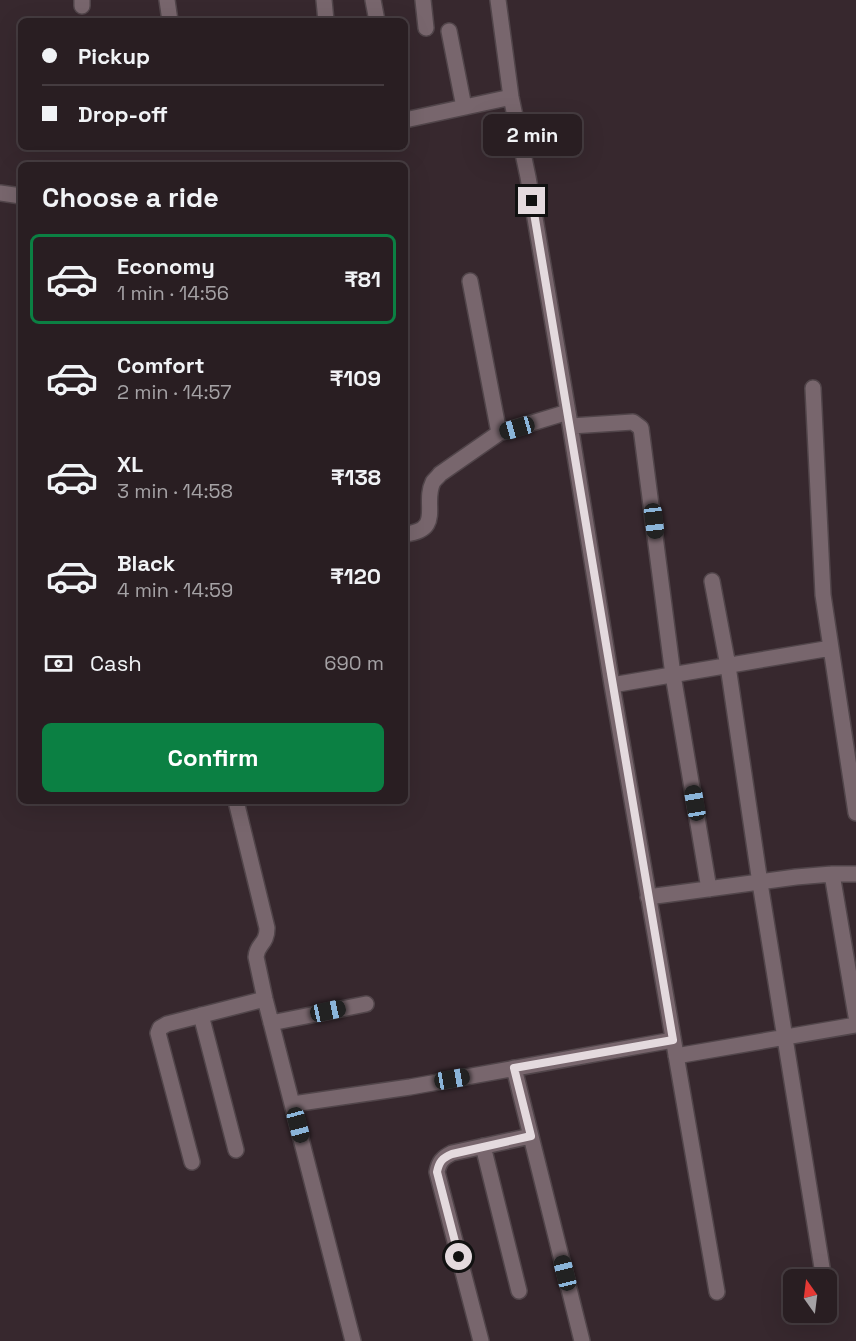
<!DOCTYPE html>
<meta charset="utf-8">
<style>
:root{--surface:#291e22;--page:#31272a;--text:#f1f3f6;--muted:#a5a2a5;--line:#453c40;--accent:#0b8043}
body{margin:0;font-family:"Space Grotesk",sans-serif;background:var(--page);color:var(--text);height:100vh;display:flex;flex-direction:column;font-size:22px;white-space:nowrap}
*{box-sizing:border-box;margin:0}
p{font-size:20px;color:var(--muted)}
.icon{flex:none;width:33px;height:33px;fill:none;stroke:currentColor;stroke-width:2;stroke-linecap:round;stroke-linejoin:round}
.map{position:relative;flex:1;overflow:hidden}
.panel{position:absolute;left:18px;top:162px;width:390px;height:642px;display:flex;flex-direction:column;background:var(--surface);border-radius:9px;box-shadow:0 6px 24px #0002,0 0 0 2px var(--line)}
.panel>*{flex:none}
.top-card{position:absolute;left:18px;top:18px;width:390px;height:132px;border-radius:9px;box-shadow:0 6px 24px #0002,0 0 0 2px var(--line);display:grid;align-content:center;height:132px;padding:0 24px;background:var(--surface)}
.needle{width:39px;rotate:346deg}
.tools{position:absolute;left:783px;top:1269px;display:grid;gap:12px}
.tools a{display:grid;place-items:center;width:54px;height:54px;border-radius:9px;background:var(--surface);box-shadow:0 6px 24px #0002,0 0 0 2px var(--line);font-size:30px}
.end{position:absolute;width:27px;height:27px;margin:-14px;border:8px solid #e4dade;background:#111;box-shadow:0 0 0 3px #111}
.from{border-radius:50%}
.bubble{position:absolute;height:42px;border-radius:9px;background:var(--surface);box-shadow:0 6px 24px #0002,0 0 0 2px var(--line);font-size:20px;font-weight:800;line-height:42px;text-align:center}
.car{position:absolute;width:18px;height:36px;margin:-18px -9px;border-radius:8px;box-shadow:0 0 4px 2px #0007;background:linear-gradient(#222 24%,#8ab4d8 0 40%,#222 0 76%,#8ab4d8 0 86%,#222 0)}
.top-card b{display:flex;align-items:center;gap:21px;height:57px;font-size:22px}
.top-card b+b{border-top:2px solid var(--line)}
.top-card i{width:15px;height:15px;background:var(--text)}
ul{padding:0;list-style:none}
li{display:flex;align-items:center;gap:18px;height:90px;margin:0 12px 9px;padding:0 12px;border:3px solid transparent;border-radius:9px}
li div{flex:1}
li b{display:block;font-size:22px}
li em{font-style:normal;font-weight:800}
li.current{border-color:var(--accent)}
li>.icon{width:54px;height:54px;stroke-width:1.5}
h2{padding:0 24px;font-size:27px;line-height:72px}
.pay{display:flex;align-items:center;gap:15px;height:66px;padding:0 24px;font-size:22px}
.pay p{margin-inline-start:auto}
.cta{display:flex;gap:12px;margin-top:auto;padding:12px 24px}
.cta a{flex:1;height:69px;border-radius:9px;background:var(--accent);color:#fff;font-size:24px;font-weight:800;line-height:69px;text-align:center}
.map>svg:first-child{display:block}
.lines{fill:none;stroke-linecap:round;stroke-linejoin:round}
.minor-casing{stroke:#51454a;stroke-width:18}
.minor{stroke:#78666d;stroke-width:15}
.route{stroke:#e4dade;stroke-width:8}
</style>
<div class="map">
<svg width="856" height="1341" viewBox="0 0 856 1341">
<rect width="100%" height="100%" fill="#37282e"/>
<g class="lines">
<g class="minor-casing">
<path id="minor" d="M 167,0 L 170,21
M 324,0 L 326,21
M 373,0 L 377,21
M 423,0 L 426,28
M 498,0 L 511,97 L 528,177 L 568,412 L 612,685 L 717,1292
M 82,6 L 82,0
M 449,31 L 464,107
M 405,120 L 511,97
M 0,193 L 21,196
M 470,281 L 499,433
M 813,388 L 823,595 L 856,813
M 571,426 L 633,422 L 641,428 L 673,675 L 709,889
M 405,534 C 444,530 422,504 433,482 C 435,479 438,477 440,474 L 499,433 L 568,412
M 712,581 L 728,666 L 760,883 L 824,1280
M 612,685 L 831,648
M 236,801 L 267,928 C 267,945 257,943 256,957 L 265,999 L 353,1341
M 832,874 L 856,1016
M 648,897 L 796,877 L 832,874 L 856,874
M 201,1015 L 236,1150
M 271,1023 L 366,1004
M 676,1056 L 856,1025
M 514,1068 L 582,1341
M 293,1104 L 410,1087 L 673,1040
M 483,1146 L 519,1291
M 192,1162 L 158,1033 L 160,1028 L 167,1024 L 265,999
M 481,1341 L 437,1172 C 439,1162 442,1158 452,1153 L 531,1136"/>
</g>
<use href="#minor" class="minor"/>
</g>
<g class="lines">
<path class="route" d="M 459,1257 L 437,1172 C 439,1162 442,1158 452,1154 L 531,1136 L 514,1068 L 673,1040 C 624,761 580,480 532,201"/>
</g>
</svg>
<div class="tools">
<a><svg class="needle" viewBox="-14 -14 28 28"><path d="M0-13l5 13h-10z" fill="#e53935"/><path d="M0 13l5-13h-10z" fill="#a5a2a5"/></svg></a>
</div>
<i class="end from" style="left:459px;top:1257px"></i>
<i class="end" style="left:532px;top:201px"></i>
<div class="bubble" style="left:483px;top:114px;width:99px">2 min</div>
<i class="car" style="left:517px;top:428px;rotate:254deg"></i>
<i class="car" style="left:654px;top:521px;rotate:173deg"></i>
<i class="car" style="left:695px;top:803px;rotate:350deg"></i>
<i class="car" style="left:328px;top:1011px;rotate:78deg"></i>
<i class="car" style="left:452px;top:1079px;rotate:80deg"></i>
<i class="car" style="left:298px;top:1125px;rotate:165deg"></i>
<i class="car" style="left:565px;top:1273px;rotate:346deg"></i>
<div class="top-card">
<b><i class="from"></i>Pickup</b>
<b><i></i>Drop-off</b>
</div>
<section class="panel">
<h2>Choose a ride</h2>
<ul>
<li class="current"><svg class="icon" aria-label="car" viewBox="0 0 24 24"><path d="M5 17H2v-5l4-1 3-4h7l3 4 3 1v5h-3M9 17h6M6 11h13"/><circle cx="7" cy="17" r="2"/><circle cx="17" cy="17" r="2"/></svg><div><b>Economy</b><p>1 min · 14:56</p></div><em>₹81</em></li>
<li><svg class="icon" aria-label="car" viewBox="0 0 24 24"><path d="M5 17H2v-5l4-1 3-4h7l3 4 3 1v5h-3M9 17h6M6 11h13"/><circle cx="7" cy="17" r="2"/><circle cx="17" cy="17" r="2"/></svg><div><b>Comfort</b><p>2 min · 14:57</p></div><em>₹109</em></li>
<li><svg class="icon" aria-label="car" viewBox="0 0 24 24"><path d="M5 17H2v-5l4-1 3-4h7l3 4 3 1v5h-3M9 17h6M6 11h13"/><circle cx="7" cy="17" r="2"/><circle cx="17" cy="17" r="2"/></svg><div><b>XL</b><p>3 min · 14:58</p></div><em>₹138</em></li>
<li><svg class="icon" aria-label="car" viewBox="0 0 24 24"><path d="M5 17H2v-5l4-1 3-4h7l3 4 3 1v5h-3M9 17h6M6 11h13"/><circle cx="7" cy="17" r="2"/><circle cx="17" cy="17" r="2"/></svg><div><b>Black</b><p>4 min · 14:59</p></div><em>₹120</em></li>
</ul>
<div class="pay"><svg class="icon" aria-label="cash" viewBox="0 0 24 24"><path d="M3 7h18v10H3z"/><circle cx="12" cy="12" r="2"/></svg>Cash<p>690 m</p></div>
<div class="cta"><a>Confirm</a></div>
</section>
</div>
